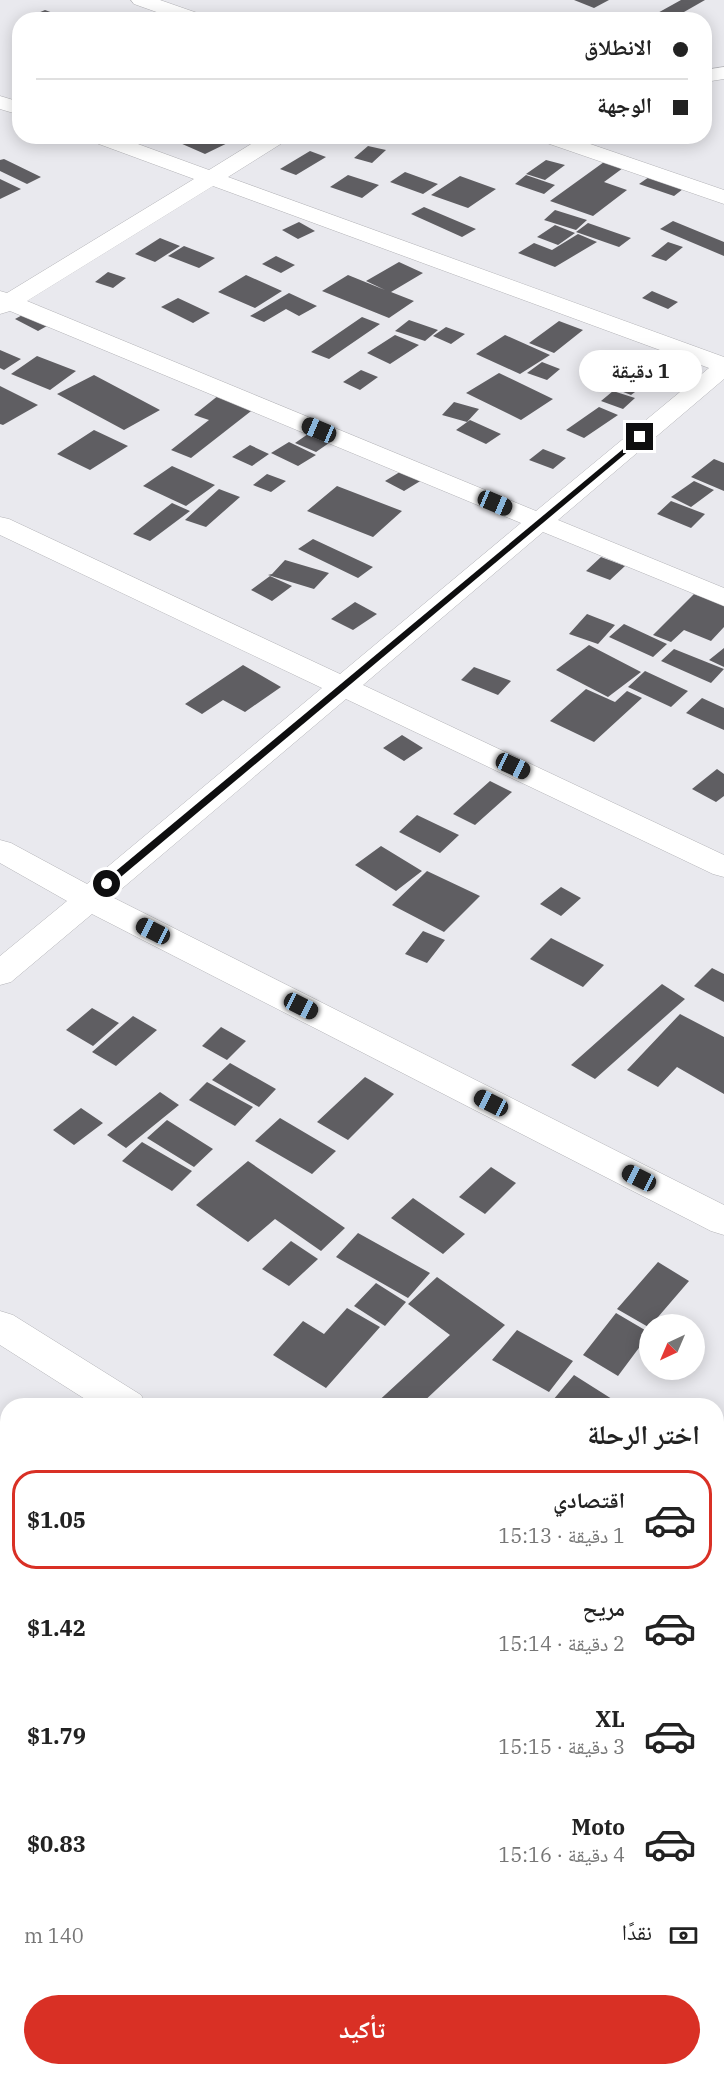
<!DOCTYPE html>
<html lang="ar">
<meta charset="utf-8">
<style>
:root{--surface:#fff;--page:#f2f2f2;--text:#222;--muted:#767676;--line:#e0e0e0;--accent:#d93025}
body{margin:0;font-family:"IBM Plex Serif","Noto Naskh Arabic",serif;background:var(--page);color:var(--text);direction:rtl;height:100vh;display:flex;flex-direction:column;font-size:22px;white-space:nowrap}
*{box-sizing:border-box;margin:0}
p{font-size:20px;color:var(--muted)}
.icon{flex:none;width:33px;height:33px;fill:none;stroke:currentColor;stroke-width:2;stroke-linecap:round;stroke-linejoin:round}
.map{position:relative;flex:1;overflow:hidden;direction:ltr}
.sheet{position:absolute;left:0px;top:1398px;width:724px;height:678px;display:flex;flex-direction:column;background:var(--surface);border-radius:24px 24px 0 0;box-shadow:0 3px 15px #0003;direction:rtl}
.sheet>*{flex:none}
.guide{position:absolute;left:12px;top:12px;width:700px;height:132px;border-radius:24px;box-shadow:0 3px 15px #0003;direction:rtl;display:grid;align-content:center;height:132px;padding:0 24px;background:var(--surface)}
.needle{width:39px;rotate:224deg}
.tools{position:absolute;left:639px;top:1314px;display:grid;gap:12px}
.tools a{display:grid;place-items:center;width:66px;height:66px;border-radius:50%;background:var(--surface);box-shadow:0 3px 15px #0003;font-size:30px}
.end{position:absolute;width:27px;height:27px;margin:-14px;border:8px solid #0e0e0f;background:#fff;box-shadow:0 0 0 3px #fff}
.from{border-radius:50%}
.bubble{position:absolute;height:42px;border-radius:21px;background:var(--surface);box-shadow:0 3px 15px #0003;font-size:20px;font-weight:700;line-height:42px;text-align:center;direction:rtl}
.car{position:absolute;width:18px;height:36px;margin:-18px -9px;border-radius:8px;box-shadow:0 0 4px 2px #0007;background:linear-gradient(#222 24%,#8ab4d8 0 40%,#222 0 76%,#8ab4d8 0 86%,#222 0)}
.guide b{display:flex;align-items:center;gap:21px;height:57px;font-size:22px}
.guide b+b{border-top:2px solid var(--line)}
.guide i{width:15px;height:15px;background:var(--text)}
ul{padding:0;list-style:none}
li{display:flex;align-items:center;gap:18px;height:99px;margin:0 12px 9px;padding:0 12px;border:3px solid transparent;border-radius:24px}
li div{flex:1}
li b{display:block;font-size:22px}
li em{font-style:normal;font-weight:700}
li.selected{border-color:var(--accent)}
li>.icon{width:54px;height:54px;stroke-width:1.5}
h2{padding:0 24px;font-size:27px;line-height:72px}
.pay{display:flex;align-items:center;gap:15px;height:66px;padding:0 24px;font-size:22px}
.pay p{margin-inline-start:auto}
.primary-button{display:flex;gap:12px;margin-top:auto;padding:12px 24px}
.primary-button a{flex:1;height:69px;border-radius:36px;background:var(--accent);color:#fff;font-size:24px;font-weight:700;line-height:69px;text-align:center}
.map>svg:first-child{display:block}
.building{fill:#5f5e62}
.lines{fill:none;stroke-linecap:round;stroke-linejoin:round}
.minor-casing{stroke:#b3b3b7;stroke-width:1}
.minor{fill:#fff;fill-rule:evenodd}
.route{fill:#0e0e0f}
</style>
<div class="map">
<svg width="724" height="2076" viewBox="0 0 724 2076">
<rect width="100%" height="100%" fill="#e9e9ee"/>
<path class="building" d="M 574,0 L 609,0 L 594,8 Z
M 681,0 L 705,0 L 670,20 L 645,20 Z
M 45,10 L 69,19 L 69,20 L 40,20 L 31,16 Z
M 194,136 L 242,136 L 205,154 L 180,143 Z
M 368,146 L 386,150 L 372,163 L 354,158 Z
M 310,151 L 326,157 L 296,175 L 280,169 Z
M 4,159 L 41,177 L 27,184 L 0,171 L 0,160 Z
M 546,160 L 565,165 L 545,180 L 526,174 Z
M 604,162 L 623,168 L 604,182 L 627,190 L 593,216 L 550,201 Z
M 405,172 L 438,184 L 423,194 L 390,182 Z
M 348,175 L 379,185 L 362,198 L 330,187 Z
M 526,175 L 555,185 L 544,194 L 515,184 Z
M 460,176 L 496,189 L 468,208 L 431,195 Z
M 649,177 L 683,189 L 674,196 L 639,184 Z
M 0,179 L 21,189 L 0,199 Z
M 424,207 L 476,229 L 462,237 L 411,214 Z
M 555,210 L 587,220 L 576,230 L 544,220 Z
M 673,221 L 724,242 L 724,256 L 660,229 Z
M 299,222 L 315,231 L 298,239 L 282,230 Z
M 588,223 L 631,238 L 619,247 L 576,232 Z
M 555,225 L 575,233 L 558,245 L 537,237 Z
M 578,234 L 597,242 L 555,267 L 518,253 L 534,243 L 552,250 Z
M 160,238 L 180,246 L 155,262 L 135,254 Z
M 668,242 L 683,247 L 666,261 L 651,256 Z
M 184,246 L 215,258 L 199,268 L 168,256 Z
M 276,256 L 295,265 L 281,273 L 262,264 Z
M 399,262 L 423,273 L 391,292 L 414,301 L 389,318 L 322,291 L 348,275 L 385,290 L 366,281 Z
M 108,272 L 126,278 L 113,288 L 95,282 Z
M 246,275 L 282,291 L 255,308 L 218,292 Z
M 652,291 L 678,302 L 668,309 L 642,298 Z
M 289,293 L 317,306 L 299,316 L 286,309 L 264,322 L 250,316 Z
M 178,298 L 210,313 L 193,323 L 161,307 Z
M 39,306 L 63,317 L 38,331 L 15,319 Z
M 362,317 L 380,324 L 329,359 L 311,352 Z
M 409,320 L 438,330 L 425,341 L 395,331 Z
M 559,321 L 583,330 L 554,353 L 529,343 Z
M 446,327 L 465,334 L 451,344 L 433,336 Z
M 395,335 L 419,345 L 390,364 L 367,353 Z
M 505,335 L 550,355 L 520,374 L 476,354 Z
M 0,350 L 21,359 L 4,370 L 0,368 Z
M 37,356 L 76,371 L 50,390 L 11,374 Z
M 542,362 L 560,369 L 547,380 L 527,373 Z
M 361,370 L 378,377 L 360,390 L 343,382 Z
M 499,373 L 553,399 L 521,420 L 466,393 Z
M 94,375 L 160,410 L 124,430 L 57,394 Z
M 629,376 L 647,383 L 631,395 L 613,388 Z
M 0,386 L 38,405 L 3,425 L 0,424 Z
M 613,391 L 635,398 L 623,409 L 601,401 Z
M 219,395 L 255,408 L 191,458 L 171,450 L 209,420 L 194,415 Z
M 454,402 L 479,409 L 467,422 L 442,415 Z
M 599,407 L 618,415 L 584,438 L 566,430 Z
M 470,420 L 501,434 L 486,444 L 456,430 Z
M 94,430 L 128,446 L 90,470 L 57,454 Z
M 308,434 L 329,443 L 316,452 L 295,443 Z
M 289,442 L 316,455 L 298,466 L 271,453 Z
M 250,445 L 269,454 L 252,466 L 232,457 Z
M 543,449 L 566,458 L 553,469 L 529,460 Z
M 714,459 L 724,463 L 724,491 L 691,477 Z
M 172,466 L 215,485 L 186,506 L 143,486 Z
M 403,470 L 422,480 L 404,491 L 385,481 Z
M 267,474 L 286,481 L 271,492 L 253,485 Z
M 694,481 L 714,490 L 691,507 L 671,497 Z
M 337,486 L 402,511 L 373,537 L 307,511 Z
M 219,489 L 240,497 L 206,527 L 185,520 Z
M 671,501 L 705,514 L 691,528 L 657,514 Z
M 172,503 L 190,511 L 150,541 L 133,534 Z
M 313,539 L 373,567 L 358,578 L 298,549 Z
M 601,557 L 625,566 L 610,580 L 586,571 Z
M 285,560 L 329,573 L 314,589 L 268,575 L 272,574 Z
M 270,576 L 292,586 L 272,601 L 251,590 Z
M 694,594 L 724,605 L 724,627 L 711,641 L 684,630 L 671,642 L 653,635 Z
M 355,602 L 377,614 L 353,630 L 331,619 Z
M 587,614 L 615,625 L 598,644 L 569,634 Z
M 624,624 L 667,644 L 653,657 L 609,637 Z
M 589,645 L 641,672 L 608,697 L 556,670 Z
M 724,648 L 724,667 L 709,660 Z
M 674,649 L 724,669 L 711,683 L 661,661 Z
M 243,665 L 281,687 L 245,712 L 223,700 L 202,714 L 185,704 Z
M 474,667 L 511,681 L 498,695 L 461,680 Z
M 645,671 L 688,691 L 671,707 L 628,687 Z
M 586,689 L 615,702 L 627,691 L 642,698 L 594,742 L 550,721 Z
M 702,698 L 724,708 L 724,730 L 686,713 Z
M 402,735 L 423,748 L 404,761 L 383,748 Z
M 717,769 L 724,774 L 724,796 L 716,802 L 692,789 Z
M 490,781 L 512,792 L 475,825 L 453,814 Z
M 417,815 L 459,835 L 440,853 L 399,832 Z
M 381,846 L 422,871 L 396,891 L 355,865 Z
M 427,871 L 480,896 L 444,932 L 392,905 Z
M 561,887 L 581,898 L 561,916 L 540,904 Z
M 423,931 L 445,940 L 427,963 L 405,954 Z
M 551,938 L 604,965 L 583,987 L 530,959 Z
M 712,968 L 724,974 L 724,1002 L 694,986 Z
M 662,984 L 685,999 L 595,1079 L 571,1065 Z
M 92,1008 L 119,1023 L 93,1046 L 66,1030 Z
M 680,1014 L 724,1037 L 724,1094 L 677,1067 L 658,1087 L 627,1070 Z
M 133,1016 L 157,1030 L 116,1066 L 92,1052 Z
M 221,1027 L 246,1041 L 227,1060 L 202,1046 Z
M 230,1063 L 276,1089 L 259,1107 L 212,1080 Z
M 365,1077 L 394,1094 L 348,1140 L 317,1122 Z
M 207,1082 L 253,1107 L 235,1126 L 189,1100 Z
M 160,1092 L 179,1105 L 126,1148 L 107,1135 Z
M 81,1108 L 103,1123 L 74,1145 L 53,1130 Z
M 280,1118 L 336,1151 L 312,1174 L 255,1141 Z
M 167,1120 L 213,1149 L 194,1167 L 147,1138 Z
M 142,1142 L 192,1171 L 172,1191 L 122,1161 Z
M 248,1161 L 345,1228 L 321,1251 L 275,1219 L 248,1242 L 196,1205 Z
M 491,1167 L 516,1183 L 485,1214 L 459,1197 Z
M 413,1198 L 465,1234 L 443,1254 L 391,1218 Z
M 358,1233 L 430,1273 L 408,1298 L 336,1257 Z
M 291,1241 L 318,1259 L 289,1286 L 262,1269 Z
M 658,1262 L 689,1281 L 652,1324 L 650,1324 L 650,1328 L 617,1309 Z
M 437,1277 L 505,1325 L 419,1406 L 373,1406 L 450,1335 L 408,1304 Z
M 376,1283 L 406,1302 L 385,1326 L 354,1306 Z
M 347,1308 L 380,1327 L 326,1388 L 273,1355 L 303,1321 L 324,1334 Z
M 616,1313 L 650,1333 L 618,1376 L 583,1355 Z
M 517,1330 L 573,1361 L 549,1392 L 492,1360 Z
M 574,1375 L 623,1406 L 548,1406 Z
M 0,1647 L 8,1654 L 8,1705 L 0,1712 Z
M 8,1743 L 8,1764 L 0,1758 L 0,1750 Z
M 243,2068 L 263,2068 L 257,2076 L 252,2076 Z"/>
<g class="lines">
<g class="minor-casing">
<path id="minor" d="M 131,0 L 160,0 L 206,16 L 208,20 L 179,20 L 134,4 Z
M 724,67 L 724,79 L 705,82 L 705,70 Z
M 0,96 L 20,102 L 20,115 L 0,109 Z
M 85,136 L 116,136 L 209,170 L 264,136 L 290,136 L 287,140 L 228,177 L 724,357 L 724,379 L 558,520 L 724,588 L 724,606 L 543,532 L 363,685 L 724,855 L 724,877 L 713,874 L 346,699 L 112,897 L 724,1205 L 724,1235 L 711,1231 L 92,914 L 11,982 L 0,985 L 0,956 L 67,901 L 0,863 L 0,840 L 11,843 L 87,884 L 322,688 L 0,535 L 0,517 L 9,519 L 340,674 L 521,523 L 10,311 L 0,314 L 0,291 L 7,293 L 194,179 L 88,140 ZM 213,186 L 709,368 L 536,511 L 27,301 Z
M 535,136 L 567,136 L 724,190 L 724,204 L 538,140 Z
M 0,1311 L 13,1315 L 141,1395 L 147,1406 L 96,1406 L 0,1345 Z
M 724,1763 L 724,1813 L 717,1816 L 717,1765 Z
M 717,1958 L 724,1961 L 724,2009 L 717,2006 Z
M 0,2019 L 8,2022 L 8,2068 L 62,2068 L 65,2076 L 12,2076 L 10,2071 L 0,2069 Z
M 526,2068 L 574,2068 L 571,2076 L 523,2076 Z"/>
</g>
<use href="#minor" class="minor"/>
</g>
<path class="route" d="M 640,435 L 643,439 L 110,886 L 104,886 L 104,881 Z"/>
</svg>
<div class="tools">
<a><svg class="needle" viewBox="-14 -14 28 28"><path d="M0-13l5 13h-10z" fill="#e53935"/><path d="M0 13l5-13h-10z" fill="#767676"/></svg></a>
</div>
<i class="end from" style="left:107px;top:884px"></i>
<i class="end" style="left:640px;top:437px"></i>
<div class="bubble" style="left:579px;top:350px;width:123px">1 دقيقة</div>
<i class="car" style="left:319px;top:430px;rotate:293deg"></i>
<i class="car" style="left:495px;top:503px;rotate:113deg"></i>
<i class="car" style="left:513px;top:766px;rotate:115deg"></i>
<i class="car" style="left:153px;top:931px;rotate:297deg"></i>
<i class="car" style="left:301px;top:1006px;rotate:117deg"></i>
<i class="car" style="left:491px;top:1103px;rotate:297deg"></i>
<i class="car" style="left:639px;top:1178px;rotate:297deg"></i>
<div class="guide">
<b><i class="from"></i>الانطلاق</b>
<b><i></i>الوجهة</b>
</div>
<section class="sheet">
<h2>اختر الرحلة</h2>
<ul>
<li class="selected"><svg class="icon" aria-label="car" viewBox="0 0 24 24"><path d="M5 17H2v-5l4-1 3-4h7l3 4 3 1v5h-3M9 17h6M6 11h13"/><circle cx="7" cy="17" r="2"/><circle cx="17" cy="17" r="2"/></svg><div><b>اقتصادي</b><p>1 دقيقة · 15:13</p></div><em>$1.05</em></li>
<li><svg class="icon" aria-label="car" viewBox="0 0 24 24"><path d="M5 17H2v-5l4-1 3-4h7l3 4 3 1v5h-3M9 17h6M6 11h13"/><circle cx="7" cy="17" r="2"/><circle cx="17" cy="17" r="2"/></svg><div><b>مريح</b><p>2 دقيقة · 15:14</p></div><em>$1.42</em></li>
<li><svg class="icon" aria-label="car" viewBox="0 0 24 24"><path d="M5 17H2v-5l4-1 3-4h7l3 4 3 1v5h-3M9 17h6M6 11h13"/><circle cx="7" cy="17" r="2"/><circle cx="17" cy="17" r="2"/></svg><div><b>XL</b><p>3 دقيقة · 15:15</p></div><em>$1.79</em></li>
<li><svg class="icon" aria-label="car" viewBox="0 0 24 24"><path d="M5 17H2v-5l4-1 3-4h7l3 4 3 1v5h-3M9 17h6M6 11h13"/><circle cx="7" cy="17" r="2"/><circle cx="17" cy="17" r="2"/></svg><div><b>Moto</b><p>4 دقيقة · 15:16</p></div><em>$0.83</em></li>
</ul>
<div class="pay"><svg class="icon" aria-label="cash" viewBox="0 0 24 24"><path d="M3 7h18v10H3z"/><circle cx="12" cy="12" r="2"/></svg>نقدًا<p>140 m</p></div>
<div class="primary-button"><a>تأكيد</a></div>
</section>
</div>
